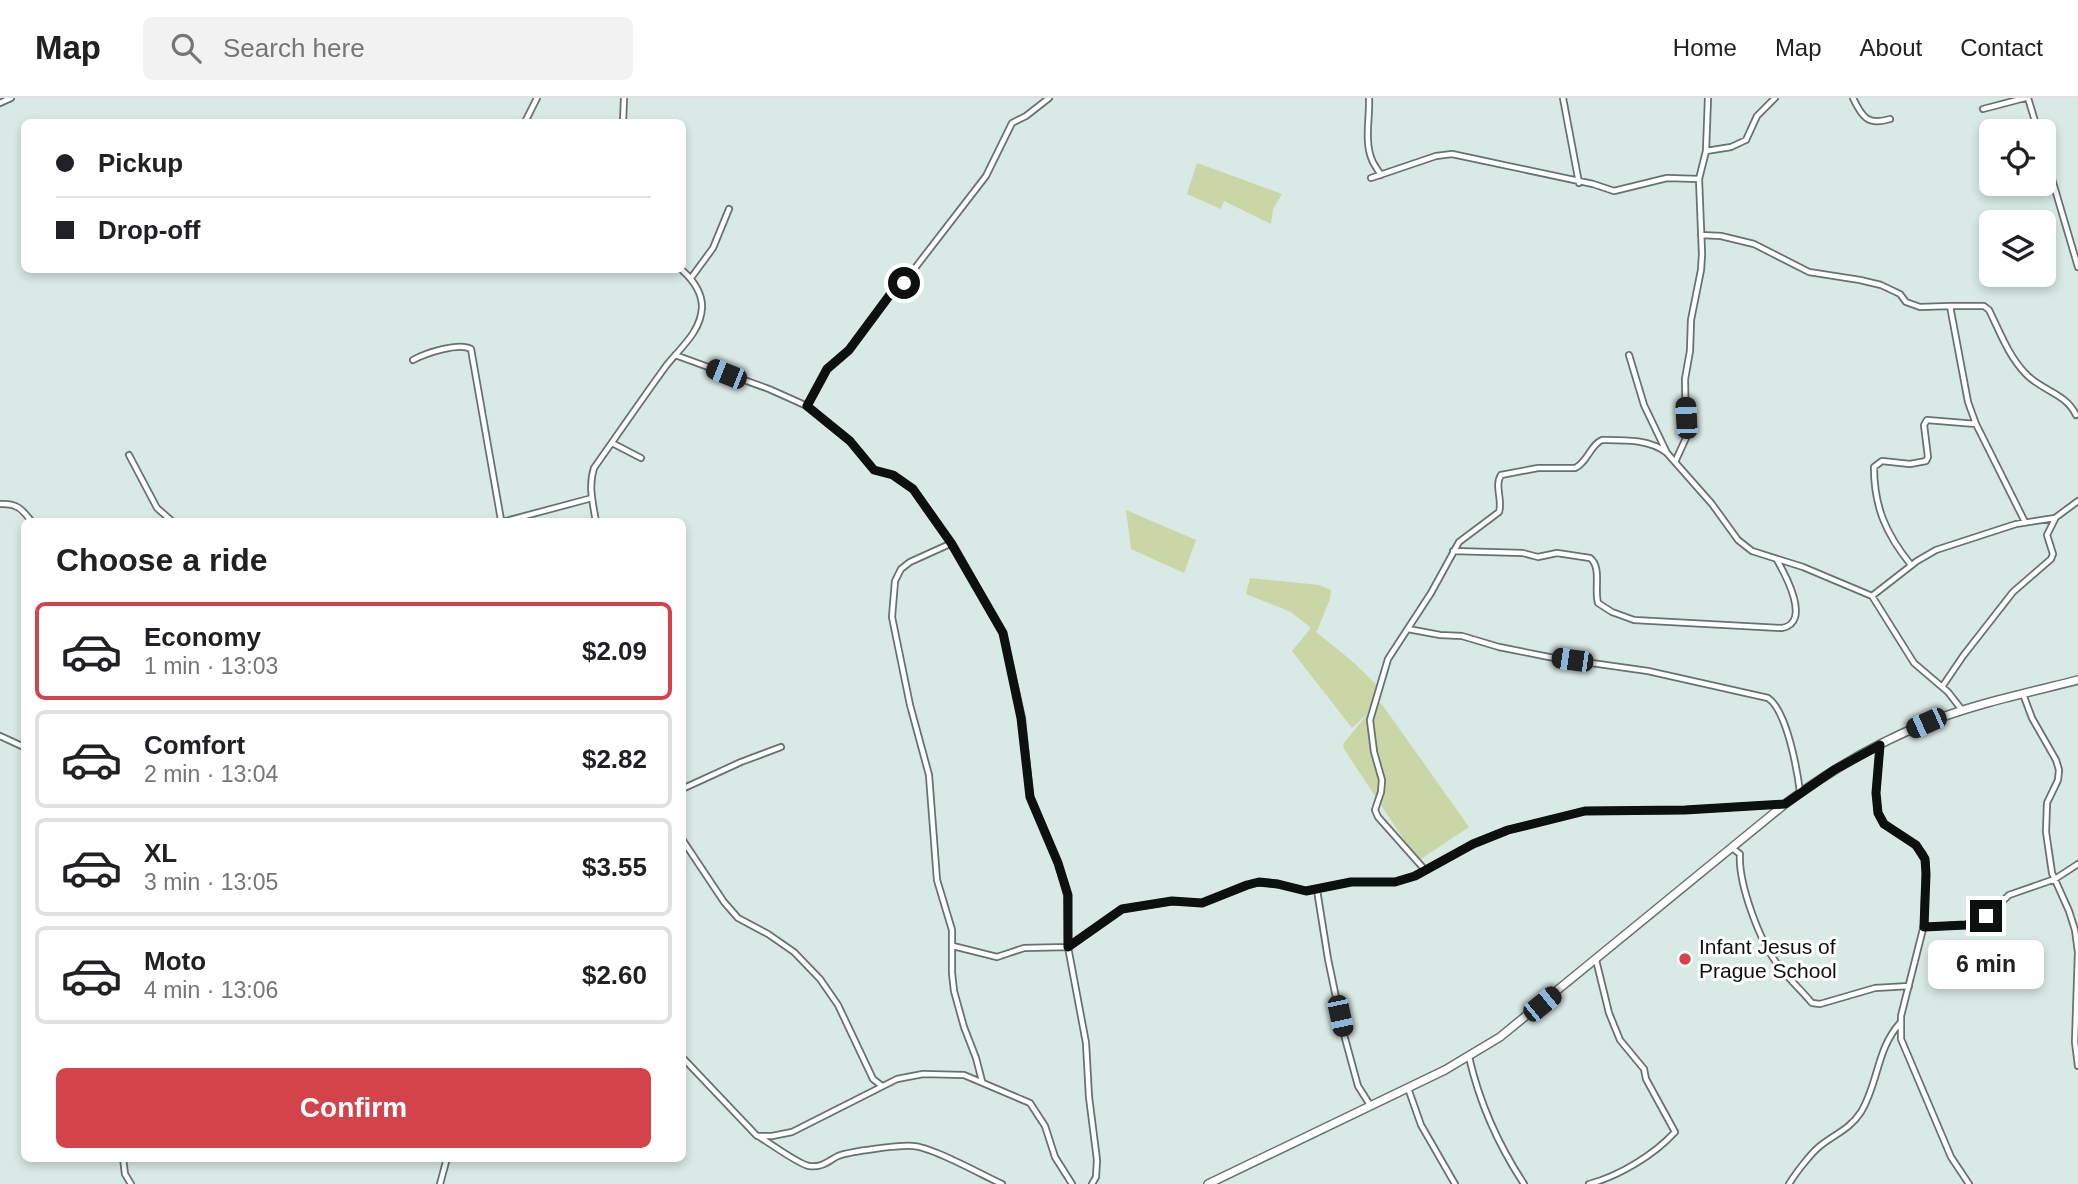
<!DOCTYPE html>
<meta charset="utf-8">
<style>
:root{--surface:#fff;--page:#f2f2f2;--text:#202124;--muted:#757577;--line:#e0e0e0;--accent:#d3434b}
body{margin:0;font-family:Helvetica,sans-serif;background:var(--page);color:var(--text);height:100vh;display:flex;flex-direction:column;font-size:26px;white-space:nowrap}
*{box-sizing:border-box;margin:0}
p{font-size:23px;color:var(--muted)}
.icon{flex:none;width:38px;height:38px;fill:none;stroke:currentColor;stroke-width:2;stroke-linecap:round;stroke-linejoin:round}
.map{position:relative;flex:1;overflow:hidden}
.details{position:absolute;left:21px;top:420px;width:665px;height:644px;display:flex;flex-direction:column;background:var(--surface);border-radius:10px;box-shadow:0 4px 10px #0003}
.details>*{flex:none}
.guide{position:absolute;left:21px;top:21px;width:665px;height:154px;border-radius:10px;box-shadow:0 4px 10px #0003;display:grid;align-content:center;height:154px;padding:0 35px;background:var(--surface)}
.buttons{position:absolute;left:1979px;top:21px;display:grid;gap:14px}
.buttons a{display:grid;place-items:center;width:77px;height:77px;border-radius:10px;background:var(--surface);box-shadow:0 4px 10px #0003;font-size:35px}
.end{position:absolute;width:32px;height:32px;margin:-16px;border:9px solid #0c1110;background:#fff;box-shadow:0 0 0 4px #fff}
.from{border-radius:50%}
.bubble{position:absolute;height:49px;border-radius:10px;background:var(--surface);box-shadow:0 4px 10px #0003;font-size:23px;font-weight:700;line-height:49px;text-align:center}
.car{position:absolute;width:21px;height:42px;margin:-21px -10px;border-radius:9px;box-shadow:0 0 5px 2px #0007;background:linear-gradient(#222 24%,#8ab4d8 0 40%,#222 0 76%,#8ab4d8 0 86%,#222 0)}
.guide b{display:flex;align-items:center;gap:24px;height:66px;font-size:26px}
.guide b+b{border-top:2px solid var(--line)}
.guide i{width:18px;height:18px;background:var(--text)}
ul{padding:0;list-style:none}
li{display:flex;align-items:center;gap:21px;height:98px;margin:0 14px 10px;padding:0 21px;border:4px solid var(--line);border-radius:10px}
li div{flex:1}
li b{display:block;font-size:26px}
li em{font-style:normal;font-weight:700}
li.on{border-color:var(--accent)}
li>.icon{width:63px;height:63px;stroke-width:1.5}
h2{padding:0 35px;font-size:32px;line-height:84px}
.button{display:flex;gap:14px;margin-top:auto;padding:14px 35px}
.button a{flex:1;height:80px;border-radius:10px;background:var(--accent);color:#fff;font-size:28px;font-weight:700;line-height:80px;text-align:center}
header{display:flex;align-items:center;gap:42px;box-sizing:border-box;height:98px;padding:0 35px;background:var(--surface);border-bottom:2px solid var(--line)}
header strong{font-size:33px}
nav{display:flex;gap:38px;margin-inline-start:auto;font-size:24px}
.search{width:490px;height:63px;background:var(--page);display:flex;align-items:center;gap:18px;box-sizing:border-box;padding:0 24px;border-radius:10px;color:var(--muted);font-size:26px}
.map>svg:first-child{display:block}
.green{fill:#cad6a5}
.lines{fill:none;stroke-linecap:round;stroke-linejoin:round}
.street-casing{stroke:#657270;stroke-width:8}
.secondary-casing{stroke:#657270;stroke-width:10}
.street{stroke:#fff;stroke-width:4.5}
.secondary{stroke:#fff;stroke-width:7}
.route{stroke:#0c1110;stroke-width:9}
.poi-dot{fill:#d3434b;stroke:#fff;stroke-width:2.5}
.labels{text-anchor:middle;stroke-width:6;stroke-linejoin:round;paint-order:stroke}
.poi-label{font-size:21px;fill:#0c1110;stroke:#fff;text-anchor:start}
</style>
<header>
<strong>Map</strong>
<div class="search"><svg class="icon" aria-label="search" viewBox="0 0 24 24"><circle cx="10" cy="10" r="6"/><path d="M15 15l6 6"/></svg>Search here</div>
<nav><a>Home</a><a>Map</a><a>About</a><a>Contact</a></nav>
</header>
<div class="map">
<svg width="2078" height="1086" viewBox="0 0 2078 1086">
<rect width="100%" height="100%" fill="#d9e9e6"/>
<path class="green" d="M 1197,65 L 1282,96 L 1273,111 L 1271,126 L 1224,103 L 1221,111 L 1187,96 Z
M 1126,412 L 1196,442 L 1184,475 L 1131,451 Z
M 1250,480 L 1319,487 L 1331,492 L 1330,501 L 1317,533 L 1315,533 L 1353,564 L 1379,589 L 1369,613 L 1378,605 L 1381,605 L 1469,729 L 1418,763 L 1344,651 L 1343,646 L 1369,614 L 1352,630 L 1292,553 L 1311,530 L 1291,514 L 1246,496 Z"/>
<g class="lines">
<g class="street-casing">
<path id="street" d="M 1369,0 C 1370,20 1364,43 1372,62 C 1374,67 1378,72 1381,77
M 1563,0 L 1579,85
M 1853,0 C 1862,19 1868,28 1890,21
M 2028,0 L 2038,33
M 0,5 L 11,0
M 1983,11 L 2025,0
M 525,24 L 537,0
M 623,24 L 624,0
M 1706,53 L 1731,49 L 1746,42 L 1757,18 L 1775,0
M 2044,54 L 2078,169
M 1371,80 L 1436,58 L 1452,56 L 1593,86 L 1614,93 L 1667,80 L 1699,81
M 1701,137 L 1721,138 L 1754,146 L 1809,174 L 1860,182 L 1881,187 L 1900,196 L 1906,204 L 1920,209 L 1950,208 L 1968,304 L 1976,326 L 2025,424
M 691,180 L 713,150 L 729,111
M 1950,208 L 1984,208 L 1989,212 C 2000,234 2008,257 2025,275 C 2040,292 2066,295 2076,317
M 675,257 L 769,291 L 807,308 L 850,343 L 874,372 L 893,377 L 913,391 L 952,445 L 1003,535 L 1022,620 L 1030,699 L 1058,765 L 1067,797 L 1068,849 L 1086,945 L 1089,999 L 1097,1062 L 1096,1079 L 1092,1086
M 1629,257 L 1644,307 L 1667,355 L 1712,406 L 1738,442 L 1752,453 L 1803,469 L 1872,498 L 1914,565 L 1948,594 L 1962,612
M 413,262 C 426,255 459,244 471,251 L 501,422 L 506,423 L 592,400
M 807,308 L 827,271 L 849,252 L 892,194 L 905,183 L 986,78 L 1012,25 L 1026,18 L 1049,0
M 612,345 L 641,360
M 129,357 L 157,410 L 173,424
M 1675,364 L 1686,340 L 1685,281 L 1690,253 L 1691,222 L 1701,172 L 1702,156 L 1699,81 L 1706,53 L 1708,0
M 0,406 C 17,405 22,411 32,424
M 596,424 C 593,405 588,388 594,370 C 618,336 642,301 666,268 C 680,250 701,234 702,209 C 702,194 692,181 682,172
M 952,445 L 910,464 L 901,471 L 895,483 L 892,519 L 910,607 L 929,677 L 937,782 L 952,832 L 952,875 L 954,893 L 964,929 L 976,960 L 982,983
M 1453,453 L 1523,455 L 1538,459 L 1557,455 L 1590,460 C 1602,469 1594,491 1598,505 L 1612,514 L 1634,522 L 1782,530 C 1812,525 1785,476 1777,462
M 1911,467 C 1886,436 1874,409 1874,369 L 1882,363 L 1910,366 L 1926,363 L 1928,359 L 1924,327 L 1927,322 L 1976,326
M 1872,498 L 1917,463 L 1936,452 L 2016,426 L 2055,420 L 2078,403
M 1408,531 L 1440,537 L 1462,538 L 1499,549 L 1549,559 L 1648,573 L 1768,600 C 1787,613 1797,671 1800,694
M 1942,589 L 1963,558 L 2013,494 L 2051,461 L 2053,456 L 2047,437 L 2055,421
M 2023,596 L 2032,620 L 2056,662 L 2059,672 L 2058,682 L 2047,705 L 2046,734 L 2052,775 L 2069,813 L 2075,832 L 2078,854 L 2075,944 L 2078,968
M 0,638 L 24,649
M 1880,648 L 1876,695 L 1878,715 L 1884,726 L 1915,747 L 1923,756 L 1926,766 L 1924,827 L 1901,918 L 1901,941 L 1951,1059 L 1969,1086
M 682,691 L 741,664 L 781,649
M 682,741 L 724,804 L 738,820 L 768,836 L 794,854 L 820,881 L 838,907 L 873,981 L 882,988
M 1732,750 L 1740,756 C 1738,785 1760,845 1779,868 C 1789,881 1801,892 1812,905 L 1820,906 L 1875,890 L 1909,888
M 1425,772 L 1378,719 L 1375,712 L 1381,694 L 1382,682 L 1374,654 L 1370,622 L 1388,561 L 1431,495 L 1459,444 L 1499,414 C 1503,402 1494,388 1501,377 L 1538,370 L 1575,370 C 1588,364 1590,347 1602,342 C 1623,342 1650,341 1667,355
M 1317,792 L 1328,861 L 1343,933 L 1358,988 L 1370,1007
M 1924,829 L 1966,827 L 1977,823 L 1986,819 L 2009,797 L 2055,781 L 2078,766
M 953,848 L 997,859 L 1024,850 L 1068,849 L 1122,811 L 1173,803 L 1202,805 L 1254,785 L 1272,785 L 1306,793 L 1351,784 L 1395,784 L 1414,778 L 1473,746 L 1508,732 L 1585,713 L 1685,712 L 1785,706
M 682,959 L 757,1038 L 772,1038 L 792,1034 L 897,981 L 923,976 L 964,977 L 1030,1005 L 1045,1028 L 1055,1059 L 1072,1086
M 1469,959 C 1479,1003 1499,1048 1524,1086
M 1408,990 L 1421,1027 L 1455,1086
M 758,1038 C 770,1045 798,1066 809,1068 C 822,1070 828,1063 838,1058 C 851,1053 900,1047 913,1048 C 932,1049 982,1077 1002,1086
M 123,1060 L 125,1076 L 131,1086
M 440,1086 L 447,1060
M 1589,1086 C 1619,1078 1654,1057 1675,1034 L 1646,981 L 1644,971 L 1620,942 L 1609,915 L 1596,862
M 1789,1086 C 1795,1076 1811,1055 1820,1048 C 1835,1036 1850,1031 1861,1014 C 1879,984 1876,952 1900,925"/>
</g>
<g class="secondary-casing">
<path id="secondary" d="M 1208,1086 L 1445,972 L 1500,939 L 1785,706 C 1828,674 1875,646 1924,626 C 1973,606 2027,595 2078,582"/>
</g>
<use href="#street" class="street"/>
<use href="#secondary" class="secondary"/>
</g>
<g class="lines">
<path class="route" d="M 904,185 L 892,194 L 849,252 L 827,271 L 807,308 L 850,343 L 874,372 L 893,377 L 913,391 L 951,445 L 1003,535 L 1021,620 L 1030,699 L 1058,765 L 1068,797 L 1068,849 L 1122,811 L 1172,803 L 1202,805 L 1247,787 L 1259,784 L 1278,786 L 1306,793 L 1351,784 L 1395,784 L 1415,778 L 1473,746 L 1508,732 L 1585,713 L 1685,712 L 1785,706 L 1834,672 L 1880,647 L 1876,695 L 1878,715 L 1884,726 L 1916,747 L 1925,761 L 1926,776 L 1924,829 L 1966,827 L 1986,818"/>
</g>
<circle class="poi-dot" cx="1685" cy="861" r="7"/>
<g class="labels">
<g class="poi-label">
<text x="1699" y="856">Infant Jesus of<tspan x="1699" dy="24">Prague School</tspan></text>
</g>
</g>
</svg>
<div class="buttons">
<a><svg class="icon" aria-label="locate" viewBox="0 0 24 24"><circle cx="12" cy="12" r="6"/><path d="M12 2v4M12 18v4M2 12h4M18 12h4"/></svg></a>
<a><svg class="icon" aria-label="layers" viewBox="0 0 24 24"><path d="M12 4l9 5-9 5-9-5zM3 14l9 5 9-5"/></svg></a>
</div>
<i class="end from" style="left:904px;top:185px"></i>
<i class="end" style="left:1986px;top:818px"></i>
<div class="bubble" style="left:1928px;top:842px;width:116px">6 min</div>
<i class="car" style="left:726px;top:276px;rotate:292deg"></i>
<i class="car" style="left:1686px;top:320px;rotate:357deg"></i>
<i class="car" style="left:1572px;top:562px;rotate:278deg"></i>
<i class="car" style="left:1926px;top:625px;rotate:246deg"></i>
<i class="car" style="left:1542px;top:906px;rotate:51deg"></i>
<i class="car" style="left:1340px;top:918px;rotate:168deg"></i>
<div class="guide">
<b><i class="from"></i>Pickup</b>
<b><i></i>Drop-off</b>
</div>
<section class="details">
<h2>Choose a ride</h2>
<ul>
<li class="on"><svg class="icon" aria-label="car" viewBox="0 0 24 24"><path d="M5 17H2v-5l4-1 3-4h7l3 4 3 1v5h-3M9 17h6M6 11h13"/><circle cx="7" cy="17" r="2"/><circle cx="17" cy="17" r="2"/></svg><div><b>Economy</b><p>1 min · 13:03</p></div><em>$2.09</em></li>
<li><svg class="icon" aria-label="car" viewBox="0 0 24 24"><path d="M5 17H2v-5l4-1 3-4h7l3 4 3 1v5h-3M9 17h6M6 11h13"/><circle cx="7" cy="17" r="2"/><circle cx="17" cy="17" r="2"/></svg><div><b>Comfort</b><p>2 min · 13:04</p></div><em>$2.82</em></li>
<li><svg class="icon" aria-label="car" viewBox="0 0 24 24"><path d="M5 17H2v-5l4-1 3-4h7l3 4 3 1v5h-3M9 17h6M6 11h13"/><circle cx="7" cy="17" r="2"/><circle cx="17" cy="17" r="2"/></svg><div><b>XL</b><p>3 min · 13:05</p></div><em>$3.55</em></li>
<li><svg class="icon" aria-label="car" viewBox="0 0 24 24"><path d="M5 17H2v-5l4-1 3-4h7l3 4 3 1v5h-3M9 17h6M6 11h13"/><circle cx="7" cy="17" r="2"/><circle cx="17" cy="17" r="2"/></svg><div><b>Moto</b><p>4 min · 13:06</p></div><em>$2.60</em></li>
</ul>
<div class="button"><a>Confirm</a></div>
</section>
</div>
